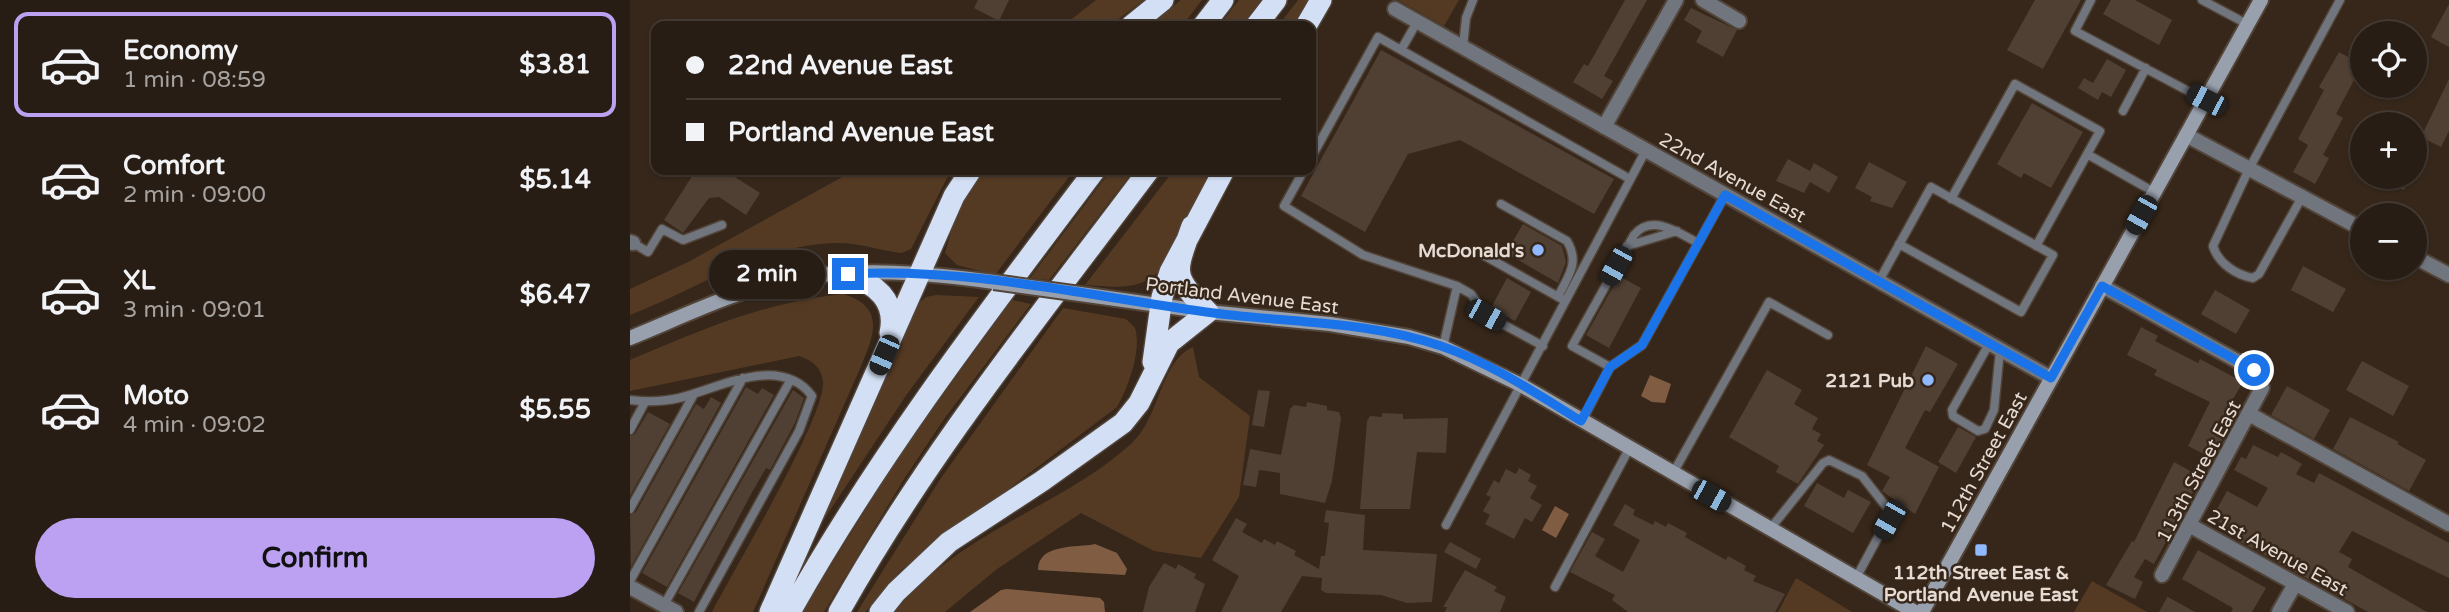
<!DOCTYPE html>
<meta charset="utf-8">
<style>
:root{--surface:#281d14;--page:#342a22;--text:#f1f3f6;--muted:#a5a2a0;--line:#443b34;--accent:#bca0f2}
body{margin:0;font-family:"Varela Round",sans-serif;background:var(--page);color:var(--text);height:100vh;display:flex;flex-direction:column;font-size:26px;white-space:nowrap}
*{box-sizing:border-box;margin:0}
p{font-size:23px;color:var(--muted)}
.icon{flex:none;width:38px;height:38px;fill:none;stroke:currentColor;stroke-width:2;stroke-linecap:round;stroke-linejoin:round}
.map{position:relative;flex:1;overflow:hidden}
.panel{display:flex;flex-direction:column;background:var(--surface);width:630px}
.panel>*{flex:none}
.guide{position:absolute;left:21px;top:21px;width:665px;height:154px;border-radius:14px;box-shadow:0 2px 5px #0004,0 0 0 2px var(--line);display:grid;align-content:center;height:154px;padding:0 35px;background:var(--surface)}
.controls{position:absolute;left:1720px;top:21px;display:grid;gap:14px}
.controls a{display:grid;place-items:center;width:77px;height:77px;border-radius:50%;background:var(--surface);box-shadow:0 2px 5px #0004,0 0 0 2px var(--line);font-size:35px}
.end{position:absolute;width:32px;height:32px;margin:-16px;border:9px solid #1a73e8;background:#fff;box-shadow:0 0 0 4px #fff}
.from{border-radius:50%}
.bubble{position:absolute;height:49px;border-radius:24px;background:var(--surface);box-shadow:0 2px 5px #0004,0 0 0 2px var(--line);font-size:23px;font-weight:700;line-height:49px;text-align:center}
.car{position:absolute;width:21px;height:42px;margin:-21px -10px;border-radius:9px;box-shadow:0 0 5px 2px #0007;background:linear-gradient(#222 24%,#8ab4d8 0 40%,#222 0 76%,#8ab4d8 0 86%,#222 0)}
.guide b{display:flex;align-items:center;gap:24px;height:66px;font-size:26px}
.guide b+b{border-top:2px solid var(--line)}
.guide i{width:18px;height:18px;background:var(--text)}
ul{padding:12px 0 0;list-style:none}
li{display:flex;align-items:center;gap:21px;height:105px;margin:0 14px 10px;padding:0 21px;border:4px solid transparent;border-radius:14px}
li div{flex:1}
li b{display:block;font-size:26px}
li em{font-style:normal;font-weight:700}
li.active{border-color:var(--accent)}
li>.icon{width:63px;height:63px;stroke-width:1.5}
.button{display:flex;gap:14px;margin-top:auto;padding:14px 35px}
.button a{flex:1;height:80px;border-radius:42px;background:var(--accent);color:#111;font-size:28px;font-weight:700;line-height:80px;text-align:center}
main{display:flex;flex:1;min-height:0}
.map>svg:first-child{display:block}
.green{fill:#553a23}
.water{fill:#805d42}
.building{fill:#504033}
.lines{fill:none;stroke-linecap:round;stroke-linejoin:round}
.service-casing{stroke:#524438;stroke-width:11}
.minor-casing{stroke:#524438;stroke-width:18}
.secondary-casing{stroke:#524438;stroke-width:18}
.motorway-casing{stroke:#524438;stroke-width:24}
.service{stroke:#70757e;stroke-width:8}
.minor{stroke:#70757e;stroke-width:14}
.secondary{stroke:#98a0ad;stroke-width:14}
.motorway{stroke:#d3dff4;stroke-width:21}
.secondary-bridge-casing{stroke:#524438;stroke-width:18;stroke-linecap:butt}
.secondary-bridge{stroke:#98a0ad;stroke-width:14}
.route{stroke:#1a73e8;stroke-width:9}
.poi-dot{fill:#90b8fd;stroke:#36271a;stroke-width:2.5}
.labels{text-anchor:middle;stroke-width:5;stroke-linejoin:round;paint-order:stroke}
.street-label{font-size:19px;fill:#e6dbd3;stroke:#36271a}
.poi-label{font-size:19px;font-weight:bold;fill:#e6dbd3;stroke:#36271a;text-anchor:end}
</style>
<main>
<section class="panel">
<ul>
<li class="active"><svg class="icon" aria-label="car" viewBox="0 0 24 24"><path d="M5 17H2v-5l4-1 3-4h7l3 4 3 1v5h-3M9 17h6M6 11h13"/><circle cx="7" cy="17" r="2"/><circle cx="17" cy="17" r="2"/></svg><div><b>Economy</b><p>1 min · 08:59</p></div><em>$3.81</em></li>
<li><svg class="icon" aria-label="car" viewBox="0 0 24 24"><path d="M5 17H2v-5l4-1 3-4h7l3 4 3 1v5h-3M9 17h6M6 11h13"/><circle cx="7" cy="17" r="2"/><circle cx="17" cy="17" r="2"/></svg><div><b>Comfort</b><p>2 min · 09:00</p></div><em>$5.14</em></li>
<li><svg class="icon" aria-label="car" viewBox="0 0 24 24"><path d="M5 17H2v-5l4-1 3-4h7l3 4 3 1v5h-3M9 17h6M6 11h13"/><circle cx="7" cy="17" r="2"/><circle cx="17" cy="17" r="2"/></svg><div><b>XL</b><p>3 min · 09:01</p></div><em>$6.47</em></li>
<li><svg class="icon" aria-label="car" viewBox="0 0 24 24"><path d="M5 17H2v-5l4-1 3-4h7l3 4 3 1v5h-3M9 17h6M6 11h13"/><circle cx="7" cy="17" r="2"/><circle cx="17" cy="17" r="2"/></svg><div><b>Moto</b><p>4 min · 09:02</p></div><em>$5.55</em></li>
</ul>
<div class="button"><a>Confirm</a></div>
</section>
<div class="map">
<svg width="1819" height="612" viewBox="0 0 1819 612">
<rect width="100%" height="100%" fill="#36271a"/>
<path class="green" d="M 466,0 L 514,0 L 479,26 L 433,26 Z
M 551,0 L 572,0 L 552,26 L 519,26 Z
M 609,0 L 631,0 L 611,26 L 589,26 Z
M 668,0 L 679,0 L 664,26 L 648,26 Z
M 768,0 L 829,0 L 814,26 Z
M 225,170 L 321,170 L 281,249 L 272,253 C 251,251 231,243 208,243 C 132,244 69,288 0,315 L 0,289 L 58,262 Z
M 350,170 L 444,170 L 365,275 L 327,265 L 315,253 L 327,211 Z
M 481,170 L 504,170 L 419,280 L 400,278 Z
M 544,170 L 583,170 L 527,273 C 506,292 481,286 455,285 Z
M 213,294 C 260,308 241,341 228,373 L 123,612 L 82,612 C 102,573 197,414 193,381 C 191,367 182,360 169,356 L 0,391 L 0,360 C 71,330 135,302 213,294 Z
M 306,295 L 349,297 L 277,394 L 179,542 L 285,307 L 296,297 Z
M 382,300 L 401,304 L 314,419 L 274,479 L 194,612 L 172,612 L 271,453 Z
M 433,308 L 496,319 L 505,328 C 512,350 498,388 487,407 L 271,570 L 235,612 L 227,612 L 311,478 Z
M 563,347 L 569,377 L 620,416 L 609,497 L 571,558 L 524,551 L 451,513 L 367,569 L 315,612 L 264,612 C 287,587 311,564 340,546 C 393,511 455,486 502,443 C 531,415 530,361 563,347 Z
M 1166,578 L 1222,612 L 1148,612 Z
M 1462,581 L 1517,612 L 1444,612 Z"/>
<path class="water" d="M 1020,375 L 1041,384 L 1035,403 L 1022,402 L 1011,396 Z
M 925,506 L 939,514 L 926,538 L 912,530 Z
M 465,544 L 487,553 L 497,569 L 495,575 L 408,570 C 408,543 447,548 465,544 Z
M 377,589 L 470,598 L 474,602 L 475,612 L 340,612 L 371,590 Z"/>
<path class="building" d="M 348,0 L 379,0 L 369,21 L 344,8 Z
M 995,0 L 1017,0 L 974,76 L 983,81 L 972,99 L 943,82 L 954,64 L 958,66 Z
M 1405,0 L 1451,0 L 1413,69 L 1377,50 Z
M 1481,0 L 1505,0 L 1542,20 L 1529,45 L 1473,14 Z
M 1819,4 L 1819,47 L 1801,37 Z
M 1061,8 L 1107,30 L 1093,57 L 1066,42 L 1072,31 L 1054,20 Z
M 751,50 L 984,179 L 964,214 L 830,140 L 778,154 L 735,232 L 671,196 Z
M 1709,52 L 1732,65 L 1706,114 L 1713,118 L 1693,155 L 1699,158 L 1685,184 L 1663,172 L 1678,145 L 1668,139 L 1694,90 L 1689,87 Z
M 1477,59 L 1496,70 L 1481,97 L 1472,92 L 1468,100 L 1448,88 L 1454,78 L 1463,83 Z
M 1819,79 L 1819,131 L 1811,147 L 1791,137 Z
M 1402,103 L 1453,132 L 1421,188 L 1394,173 L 1391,178 L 1367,164 Z
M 1158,159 L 1180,171 L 1184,163 L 1208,177 L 1199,193 L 1180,182 L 1174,193 L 1146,181 Z
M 1239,162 L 1277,182 L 1262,208 L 1240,201 L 1242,197 L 1225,188 Z
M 66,170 L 94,170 L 130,193 L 116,215 L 89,197 L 79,198 L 53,233 L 34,220 Z
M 1749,177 L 1781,177 L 1774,190 Z
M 893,224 L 932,246 L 936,262 L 928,283 L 876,253 Z
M 1673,266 L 1716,289 L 1703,312 L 1661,290 Z
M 989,276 L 1011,288 L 979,348 L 956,335 Z
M 877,278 L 901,292 L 885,321 L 861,308 Z
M 1585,290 L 1620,310 L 1606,334 L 1571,314 Z
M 1511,327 L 1528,336 L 1525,341 L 1568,363 L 1570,359 L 1613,382 L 1599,406 L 1608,411 L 1582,458 L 1558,446 L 1580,402 L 1524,375 L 1527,370 L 1497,355 Z
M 1296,346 L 1328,364 L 1300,412 L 1295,410 L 1275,448 L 1309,467 L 1285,514 L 1252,491 L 1260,477 L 1237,465 Z
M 1732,361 L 1779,386 L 1763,416 L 1716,390 Z
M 1137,370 L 1172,390 L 1164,404 L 1188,418 L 1182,429 L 1191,434 L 1187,441 L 1194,445 L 1168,484 L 1146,472 L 1149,466 L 1099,437 Z
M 1657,386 L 1700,410 L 1684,439 L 1641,415 Z
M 116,387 L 128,394 L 132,388 L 144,395 L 37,587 L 12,573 Z
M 163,390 L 174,398 L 165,423 L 140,470 L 136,468 L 120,496 L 64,602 L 48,593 Z
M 628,390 L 640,391 L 634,427 L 622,425 Z
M 81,397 L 91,403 L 1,567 L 0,515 L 6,512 L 66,404 L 74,409 Z
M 677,402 L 697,406 L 697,410 L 709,412 L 711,418 L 702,481 L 695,503 L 650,494 L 650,473 L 629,470 L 626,487 L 613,485 L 620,449 L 651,455 L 660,409 L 664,405 L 676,407 Z
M 18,412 L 40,424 L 0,496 L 0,436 L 5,434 Z
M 752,413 L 773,414 L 773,419 L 818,418 L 816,453 L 787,452 L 780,509 L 730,509 L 737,421 L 740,416 L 752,417 Z
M 1720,417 L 1769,442 L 1767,444 L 1796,460 L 1779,491 L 1703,449 Z
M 1328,427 L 1346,437 L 1326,473 L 1308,462 Z
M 1623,445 L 1648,457 L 1651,452 L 1672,464 L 1666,474 L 1684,483 L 1689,473 L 1819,543 L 1819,578 L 1722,531 L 1709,552 L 1722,559 L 1718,567 L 1797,612 L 1738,612 L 1605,539 L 1609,533 L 1582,518 L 1597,491 L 1627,507 L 1638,488 L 1604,470 L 1611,457 L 1616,459 Z
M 1544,462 L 1571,477 L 1524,564 L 1515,559 L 1504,577 L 1513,582 L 1505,599 L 1476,585 L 1502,541 L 1504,542 Z
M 889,468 L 901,475 L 898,481 L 907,486 L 900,498 L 912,505 L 902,522 L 895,518 L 884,539 L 855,524 L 860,515 L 853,511 L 861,497 L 856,495 L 864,480 L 869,483 L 876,469 L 886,474 Z
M 1187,483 L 1214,498 L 1218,490 L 1241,502 L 1223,533 L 1174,506 Z
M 995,504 L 1005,510 L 1003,515 L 1023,525 L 1025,521 L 1036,527 L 1038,523 L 1057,533 L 1055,537 L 1096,560 L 1098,556 L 1116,566 L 1114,570 L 1126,576 L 1123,581 L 1155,594 L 1145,612 L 998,612 L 982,600 L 985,595 L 940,572 L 962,532 L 975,539 L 965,556 L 993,572 L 1010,540 L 983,525 Z
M 696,510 L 735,515 L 733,550 L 807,554 L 802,602 L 777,603 L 751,595 L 696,593 L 691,590 L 692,578 L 672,576 L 651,612 L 591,612 L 609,576 L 582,560 L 606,518 L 617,524 L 612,532 L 632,543 L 634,539 L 645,545 L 647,541 L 666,551 L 664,555 L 689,569 L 691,556 L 695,556 L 699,523 L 694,522 Z
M 820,542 L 851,559 L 846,569 L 814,552 Z
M 1568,550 L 1636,588 L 1622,612 L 1601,612 L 1603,608 L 1552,579 Z
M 534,563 L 546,569 L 548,564 L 566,574 L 564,578 L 575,584 L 565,612 L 513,612 L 519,587 Z
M 835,570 L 867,587 L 864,591 L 876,597 L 870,612 L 815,612 L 817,607 L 813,607 Z
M 1538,596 L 1538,597 L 1565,612 L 1529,612 Z"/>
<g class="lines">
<g class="service-casing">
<path id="service" d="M 1461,0 L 1445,31 L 1575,100
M 1572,0 L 1617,24
M 833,47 L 836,18 L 843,0
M 771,50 L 787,22
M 1493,111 L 1516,68
M 1457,154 L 1524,192
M 681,158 L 748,37 L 1000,179
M 674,170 L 654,206 L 733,255 L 827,286 L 841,294 L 856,315 L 913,346
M 1672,197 L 1629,274 L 1623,278 C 1606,275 1588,263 1583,246 L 1619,169 L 1710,0
M 1321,199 L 1385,84 L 1470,131 L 1406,246
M 871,204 L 937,241 C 950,263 938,276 928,297
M 3,243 L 18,252 L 32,229 L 53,240 L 92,225
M 997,246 L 1047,231
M 846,251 L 932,299
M 1249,281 L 1301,187 L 1423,255 L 1391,312 L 1269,244
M 1359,344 L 1322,410 L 1323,416 L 1348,431 L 1355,429 L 1364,410 L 1370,350
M 813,347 L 827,286
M 980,367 L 942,346 L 1004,235 C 1022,213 1049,233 1068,243
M 0,400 C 17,402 32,402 49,398 C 87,389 150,353 182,396 L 169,431 L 69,612
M 952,421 L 980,367 L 1012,345 L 1095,195
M 0,430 L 15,402
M 1042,475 L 1139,302 L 1198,335
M 0,509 L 64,394
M 816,525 L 1016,150
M 1140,529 L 1193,463 L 1199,460 L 1232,476 L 1258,509 L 1260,515 L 1226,578
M 0,581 L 113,378
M 925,587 L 999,449
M 34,605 L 160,381"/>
</g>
<g class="minor-casing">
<path id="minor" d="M 1073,0 L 1109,21
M 765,9 L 1421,378
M 974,127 L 1046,0
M 1556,135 L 1732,229
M 0,242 L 3,243
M 1785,257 L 1819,275
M 1472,286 L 1620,368 L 1629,376 L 1632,388 L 1532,575
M 1619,414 L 1819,524
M 1561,526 L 1717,612
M 0,587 L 46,612
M 1649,612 L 1665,584"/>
</g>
<g class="secondary-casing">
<path id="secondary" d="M 450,294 L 578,312 L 700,324 L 779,337 L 813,347 L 891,385 L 1285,612
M 0,338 C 52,317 106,290 161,279 C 229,267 297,273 364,282
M 1292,612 L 1631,0"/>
</g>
<g class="motorway-casing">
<path id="motorway" d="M 501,26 L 533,0
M 573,26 L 593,0
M 626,26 L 646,0
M 676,26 L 691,0
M 218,274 C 246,284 267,301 260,333
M 523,362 L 532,297 L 540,272 L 594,170
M 140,612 L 324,196 L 341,170
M 160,612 C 248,455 357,313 465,170
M 209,612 C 297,455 411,314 519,170
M 250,612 L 266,592 L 319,542 L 412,481 L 493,423 L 509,403 L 539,343 L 578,312 C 541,274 545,274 562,226"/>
</g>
<use href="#service" class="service"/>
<use href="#minor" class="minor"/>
<use href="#secondary" class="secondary"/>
<use href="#motorway" class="motorway"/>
<g class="secondary-bridge-casing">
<path id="secondary-bridge" d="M 364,282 L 450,294"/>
</g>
<use href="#secondary-bridge" class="secondary-bridge"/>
</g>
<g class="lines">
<path class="route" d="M 218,274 C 337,267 458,296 576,312 C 654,323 736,320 811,346 C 861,363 907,394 951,421 L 980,367 L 1012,345 L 1095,195 L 1421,378 L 1472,286 L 1624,370"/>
</g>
<g class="poi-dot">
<circle cx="908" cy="250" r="7"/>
<circle cx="1298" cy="380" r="7"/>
<rect x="1344" y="543" width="14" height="14" rx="3.5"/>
</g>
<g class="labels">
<g class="street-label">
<text transform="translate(1103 177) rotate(29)" y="7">22nd Avenue East</text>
<text transform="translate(612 295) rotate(7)" y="7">Portland Avenue East</text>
<text transform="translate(1353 462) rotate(-61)" y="7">112th Street East</text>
<text transform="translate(1568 471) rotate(-62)" y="7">113th Street East</text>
<text transform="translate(1648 552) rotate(29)" y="7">21st Avenue East</text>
</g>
<g class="poi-label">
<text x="894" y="257">McDonald's</text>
<text x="1284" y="387">2121 Pub</text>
<text x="1351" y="579" text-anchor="middle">112th Street East &amp;<tspan x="1351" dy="22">Portland Avenue East</tspan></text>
</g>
</g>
</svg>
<div class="controls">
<a><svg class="icon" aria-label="locate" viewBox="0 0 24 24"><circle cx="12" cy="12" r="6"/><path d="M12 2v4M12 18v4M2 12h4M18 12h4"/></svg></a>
<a>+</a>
<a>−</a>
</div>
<i class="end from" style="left:1624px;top:370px"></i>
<i class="end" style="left:218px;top:274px"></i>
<div class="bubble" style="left:79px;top:250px;width:116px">2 min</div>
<i class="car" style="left:1576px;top:100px;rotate:297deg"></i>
<i class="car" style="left:1511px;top:215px;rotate:209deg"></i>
<i class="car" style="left:986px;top:266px;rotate:209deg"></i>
<i class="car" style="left:856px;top:315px;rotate:119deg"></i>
<i class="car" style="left:254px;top:355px;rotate:204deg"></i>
<i class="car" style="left:1081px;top:496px;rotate:119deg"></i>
<i class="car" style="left:1259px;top:520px;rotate:210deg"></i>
<div class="guide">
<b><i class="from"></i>22nd Avenue East</b>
<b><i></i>Portland Avenue East</b>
</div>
</div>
</main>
